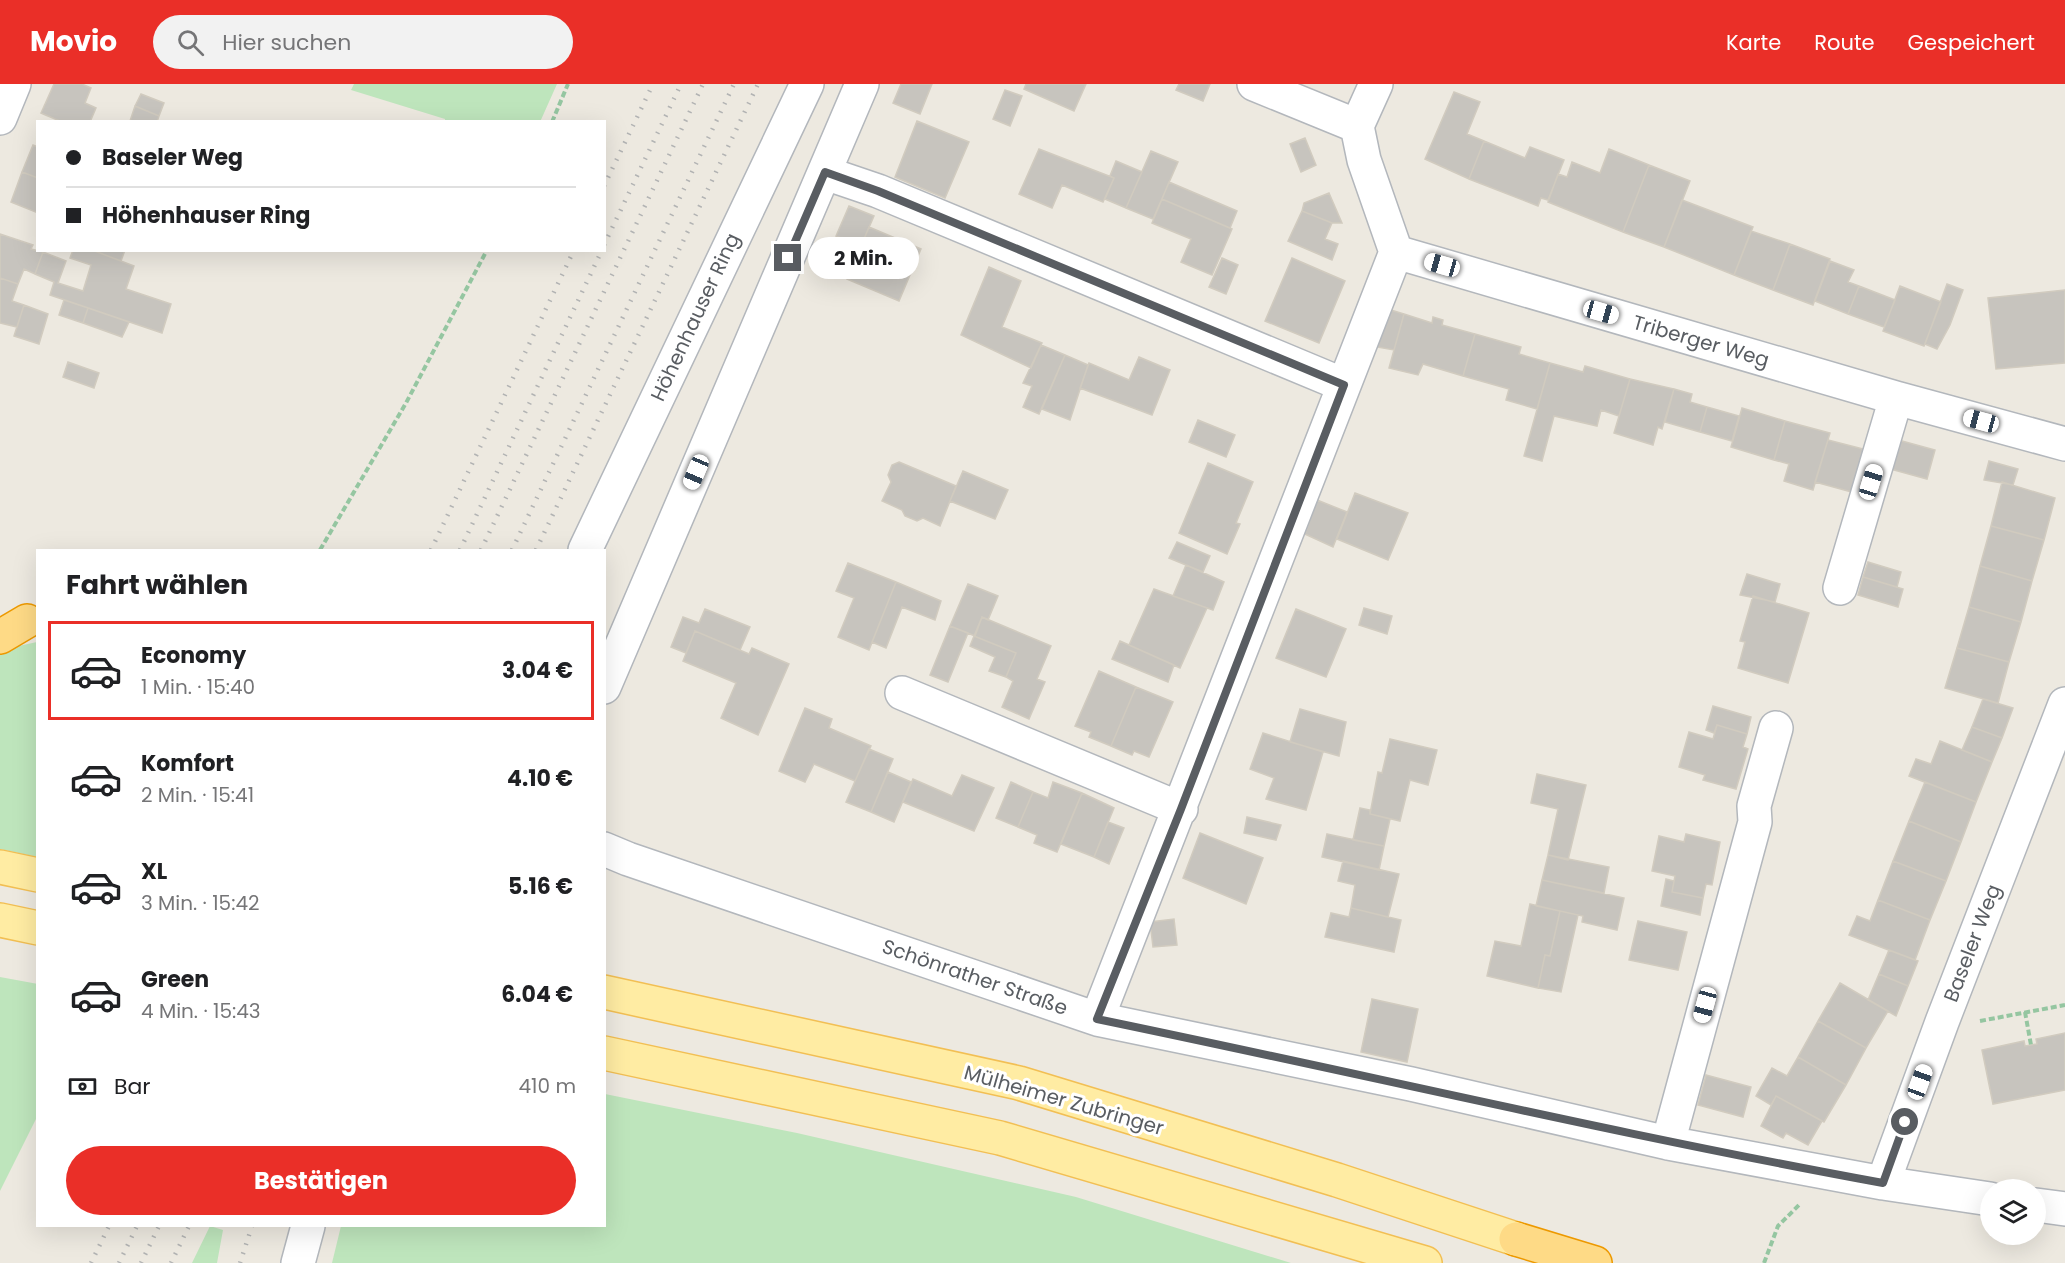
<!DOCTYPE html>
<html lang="de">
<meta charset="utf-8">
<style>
:root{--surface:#fff;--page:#f2f2f2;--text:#202124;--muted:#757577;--line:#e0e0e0;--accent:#ea2f28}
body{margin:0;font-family:Poppins,sans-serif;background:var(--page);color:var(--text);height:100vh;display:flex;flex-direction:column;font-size:22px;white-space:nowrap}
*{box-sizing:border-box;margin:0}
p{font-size:20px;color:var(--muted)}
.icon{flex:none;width:33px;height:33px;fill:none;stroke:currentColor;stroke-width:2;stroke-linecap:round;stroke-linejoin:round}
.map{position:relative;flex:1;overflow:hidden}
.details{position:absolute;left:36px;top:465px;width:570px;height:678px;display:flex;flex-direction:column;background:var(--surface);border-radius:0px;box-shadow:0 6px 24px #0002}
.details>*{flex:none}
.guide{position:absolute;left:36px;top:36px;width:570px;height:132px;border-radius:0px;box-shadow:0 6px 24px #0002;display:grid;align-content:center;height:132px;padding:0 30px;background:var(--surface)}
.controls{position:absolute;left:1980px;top:1095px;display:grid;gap:12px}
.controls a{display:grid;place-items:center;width:66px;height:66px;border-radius:50%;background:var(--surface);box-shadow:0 6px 24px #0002;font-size:30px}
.end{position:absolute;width:27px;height:27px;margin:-14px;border:8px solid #595d62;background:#fff;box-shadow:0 0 0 3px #fff}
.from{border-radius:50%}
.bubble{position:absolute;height:42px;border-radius:21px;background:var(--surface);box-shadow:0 6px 24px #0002;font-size:20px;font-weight:700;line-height:42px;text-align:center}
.car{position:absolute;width:18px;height:36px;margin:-18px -9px;border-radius:8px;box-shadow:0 0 4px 2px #0007;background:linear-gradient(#fff 24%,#345 0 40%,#fff 0 76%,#345 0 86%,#fff 0)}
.guide b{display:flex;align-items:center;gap:21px;height:57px;font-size:22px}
.guide b+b{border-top:2px solid var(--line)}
.guide i{width:15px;height:15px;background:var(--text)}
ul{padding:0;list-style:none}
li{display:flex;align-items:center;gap:18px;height:99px;margin:0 12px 9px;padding:0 18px;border:3px solid transparent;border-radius:0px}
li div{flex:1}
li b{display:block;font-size:22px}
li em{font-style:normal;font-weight:700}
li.current{border-color:var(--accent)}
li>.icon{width:54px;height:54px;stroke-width:1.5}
h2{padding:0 30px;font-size:27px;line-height:72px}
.pay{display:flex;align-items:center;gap:15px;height:66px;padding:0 30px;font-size:22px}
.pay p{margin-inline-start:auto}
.primary-button{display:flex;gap:12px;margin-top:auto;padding:12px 30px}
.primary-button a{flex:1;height:69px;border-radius:36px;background:var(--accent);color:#fff;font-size:24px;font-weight:700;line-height:69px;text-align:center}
header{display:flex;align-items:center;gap:36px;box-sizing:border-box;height:84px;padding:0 30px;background:var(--accent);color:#fff}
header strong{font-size:28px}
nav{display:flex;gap:33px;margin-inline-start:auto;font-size:21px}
.search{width:420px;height:54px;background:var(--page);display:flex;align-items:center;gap:15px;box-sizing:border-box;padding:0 21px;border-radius:33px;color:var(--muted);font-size:22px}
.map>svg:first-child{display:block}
.green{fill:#bee5bc}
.building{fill:#c7c4be;stroke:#d1cbbf;stroke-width:1.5}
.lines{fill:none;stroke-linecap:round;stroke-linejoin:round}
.minor-casing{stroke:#b3b7bc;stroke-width:36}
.major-casing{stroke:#f2bf54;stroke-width:36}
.highway-casing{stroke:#ed9900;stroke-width:36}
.path{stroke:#95c6a1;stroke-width:4;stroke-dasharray:6 3;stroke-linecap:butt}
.minor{stroke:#fff;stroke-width:33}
.major{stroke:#ffeca3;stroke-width:33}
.highway{stroke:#feda86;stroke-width:33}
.rail{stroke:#b2b3b3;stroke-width:4.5;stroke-dasharray:1.5 8;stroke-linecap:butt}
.route{stroke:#595d62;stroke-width:8}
.labels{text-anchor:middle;stroke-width:6;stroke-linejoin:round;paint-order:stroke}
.street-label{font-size:20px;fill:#595d62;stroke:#fff}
</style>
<header>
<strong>Movio</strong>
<div class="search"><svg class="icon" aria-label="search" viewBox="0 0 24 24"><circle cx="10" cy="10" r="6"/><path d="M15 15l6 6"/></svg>Hier suchen</div>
<nav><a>Karte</a><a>Route</a><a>Gespeichert</a></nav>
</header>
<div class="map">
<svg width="2065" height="1179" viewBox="0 0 2065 1179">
<rect width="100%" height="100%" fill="#ede9e0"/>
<path class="green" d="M 354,0 L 557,0 L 540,38 L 445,37 L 445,35 L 351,6 Z
M 37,558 L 37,773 L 0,765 L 0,566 Z
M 0,893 L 38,900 L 37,1033 L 0,1107 Z
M 605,1010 L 797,1049 L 1076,1113 L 1291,1179 L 332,1179 L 341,1142 L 604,1142 Z
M 210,1142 L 223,1146 L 217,1179 L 192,1179 Z"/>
<path class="building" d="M 54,0 L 82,0 L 91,4 L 85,19 L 96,24 L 90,38 L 62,38 L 41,29 Z
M 901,0 L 932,0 L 920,30 L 893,19 Z
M 1026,0 L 1086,0 L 1074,27 L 1024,5 Z
M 1179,0 L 1210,0 L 1203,17 L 1176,6 Z
M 1005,6 L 1022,12 L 1010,42 L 993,35 Z
M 1454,8 L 1480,18 L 1467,50 L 1484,57 L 1469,95 L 1425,75 Z
M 141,10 L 164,19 L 159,32 L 135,22 Z
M 135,22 L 159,32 L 157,38 L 130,37 Z
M 917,37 L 969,58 L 945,114 L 895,93 Z
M 1305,54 L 1316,81 L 1301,88 L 1290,60 Z
M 1484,57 L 1525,74 L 1530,63 L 1564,76 L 1548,116 L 1541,114 L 1538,122 L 1469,95 Z
M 33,61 L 38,63 L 38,94 L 22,88 Z
M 1039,65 L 1114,94 L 1103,118 L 1062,101 L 1052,124 L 1019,110 Z
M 1609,65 L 1649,81 L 1623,148 L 1548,118 L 1558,90 L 1567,93 L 1572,78 L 1600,89 Z
M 1151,67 L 1178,78 L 1153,135 L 1126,124 Z
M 1116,77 L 1142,88 L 1126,124 L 1105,115 L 1114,94 L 1110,92 Z
M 1649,81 L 1690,97 L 1664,163 L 1623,148 Z
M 22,88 L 38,94 L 38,129 L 11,118 Z
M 1169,98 L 1237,127 L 1230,144 L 1162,115 Z
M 1329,109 L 1342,139 L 1332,139 L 1302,127 L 1304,119 Z
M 1162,115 L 1232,145 L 1212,191 L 1181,178 L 1191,155 L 1152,139 Z
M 1682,116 L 1753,143 L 1734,191 L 1664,163 Z
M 849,122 L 874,132 L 861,162 L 836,152 Z
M 1302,127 L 1332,139 L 1325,155 L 1338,160 L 1332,176 L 1288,157 Z
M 869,143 L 921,165 L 899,217 L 847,195 Z
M 1751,147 L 1790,160 L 1773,206 L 1734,191 Z
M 0,150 L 33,161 L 31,165 L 43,168 L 35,190 L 24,185 L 18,200 L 0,194 Z
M 1790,160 L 1830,175 L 1813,221 L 1773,206 Z
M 73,166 L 92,166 L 134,182 L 126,205 L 171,220 L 162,249 L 50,211 L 54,198 L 35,190 L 43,168 L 66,177 L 58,199 L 83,207 L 91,181 L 70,174 Z
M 92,166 L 125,166 L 121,177 Z
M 1222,174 L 1238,181 L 1226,210 L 1209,203 Z
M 1292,174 L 1345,197 L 1319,259 L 1265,237 Z
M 1830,177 L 1854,186 L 1848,198 L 1859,202 L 1848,230 L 1815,217 Z
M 989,183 L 1021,197 L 1002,243 L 1042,259 L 1031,284 L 961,251 Z
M 0,194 L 18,200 L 12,217 L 24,221 L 17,243 L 0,239 Z
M 1947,200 L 1963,206 L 1950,241 L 1937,265 L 1925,260 Z
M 1859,202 L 1895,216 L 1884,243 L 1848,230 Z
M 1900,202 L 1941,218 L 1924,262 L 1883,247 Z
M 2065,206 L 2065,279 L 1996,285 L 1988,214 Z
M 64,216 L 88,224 L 83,239 L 59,231 Z
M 24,221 L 48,230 L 39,260 L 14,252 Z
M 88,224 L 129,238 L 122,253 L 83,239 Z
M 1391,226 L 1404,230 L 1394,266 L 1377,263 Z
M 1404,230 L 1432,239 L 1433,233 L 1443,236 L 1442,241 L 1475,250 L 1463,292 L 1423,280 L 1418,291 L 1389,284 Z
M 1475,250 L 1521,263 L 1519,270 L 1550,279 L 1537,325 L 1506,316 L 1509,305 L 1463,292 Z
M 1041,261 L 1065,271 L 1039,330 L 1023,323 L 1032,302 L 1023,299 Z
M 1065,271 L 1088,281 L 1070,336 L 1042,325 Z
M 1139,273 L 1170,286 L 1152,331 L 1080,304 L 1089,279 L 1129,296 Z
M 68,278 L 99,289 L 94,304 L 63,293 Z
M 1550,279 L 1583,288 L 1585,282 L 1630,295 L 1619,332 L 1601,326 L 1597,342 L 1554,332 L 1542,377 L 1524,372 Z
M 1630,295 L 1674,305 L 1662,345 L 1658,343 L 1653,361 L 1614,349 Z
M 1674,305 L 1692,310 L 1690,318 L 1707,323 L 1700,348 L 1665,338 Z
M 1707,323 L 1739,332 L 1732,357 L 1700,348 Z
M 1742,324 L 1785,337 L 1774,376 L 1731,363 Z
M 1198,336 L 1235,351 L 1226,373 L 1189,358 Z
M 1785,337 L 1830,349 L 1813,406 L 1784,397 L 1789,380 L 1774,376 Z
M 1891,354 L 1935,366 L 1927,395 L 1883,383 Z
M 1828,356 L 1871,367 L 1859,410 L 1815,398 Z
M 1989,377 L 2018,385 L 2013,401 L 1984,396 Z
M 899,378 L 956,402 L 940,442 L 923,434 L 917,437 L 905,432 L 902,426 L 882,417 L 891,398 L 888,391 L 892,381 Z
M 1208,379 L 1253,398 L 1236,439 L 1240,440 L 1227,470 L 1179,449 Z
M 963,387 L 1008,406 L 995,435 L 950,417 Z
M 2002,398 L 2055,414 L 2044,456 L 1991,442 Z
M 1355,409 L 1408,429 L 1388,476 L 1337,455 Z
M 1317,416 L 1347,428 L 1333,463 L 1305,450 Z
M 1991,442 L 2044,456 L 2032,497 L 1980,482 Z
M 1177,458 L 1210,472 L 1203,488 L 1169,474 Z
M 1868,478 L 1901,488 L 1897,503 L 1863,493 Z
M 848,479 L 896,498 L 869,566 L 838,553 L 854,514 L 836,507 Z
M 1186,481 L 1224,498 L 1213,526 L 1173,512 Z
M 1980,482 L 2032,497 L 2021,538 L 1969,523 Z
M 1747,490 L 1780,500 L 1775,518 L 1740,511 Z
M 1863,493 L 1903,505 L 1898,523 L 1858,511 Z
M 896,498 L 941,517 L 935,536 L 902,523 L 886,564 L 872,558 Z
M 968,500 L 998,512 L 988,536 L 982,533 L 975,552 L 950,542 Z
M 1154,505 L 1207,524 L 1180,584 L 1129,561 Z
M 1753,512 L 1809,529 L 1788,599 L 1738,584 L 1745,558 L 1740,557 Z
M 1969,523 L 2021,538 L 2009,578 L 1957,564 Z
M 1364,524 L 1392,532 L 1387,550 L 1359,541 Z
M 705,525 L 750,543 L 740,566 L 695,547 L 686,569 L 671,563 L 683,533 L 699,539 Z
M 1296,525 L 1346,545 L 1326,593 L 1276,574 Z
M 982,533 L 1051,562 L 1037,595 L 1045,598 L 1029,635 L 1002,623 L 1013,597 L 1006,593 L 1016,569 L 974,552 Z
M 950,542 L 968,549 L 948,598 L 930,591 Z
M 695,547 L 749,570 L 752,564 L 789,580 L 758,651 L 721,634 L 736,599 L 683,577 Z
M 974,552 L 1016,569 L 1006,593 L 989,587 L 995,573 L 970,562 Z
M 1120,557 L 1174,581 L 1168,598 L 1112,575 Z
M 1957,564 L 2009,578 L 1998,619 L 1945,604 Z
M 1099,587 L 1136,603 L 1111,662 L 1089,653 L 1091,648 L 1075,642 Z
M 1136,603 L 1173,618 L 1149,673 L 1134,667 L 1132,671 L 1111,662 Z
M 1983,615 L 2013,624 L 2002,654 L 1972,643 Z
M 1713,622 L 1751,633 L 1747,650 L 1717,641 L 1714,649 L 1706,646 Z
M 805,624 L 832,635 L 829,644 L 871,662 L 855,697 L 814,680 L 805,698 L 779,687 Z
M 1300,625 L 1346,638 L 1339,672 L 1290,658 Z
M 1717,641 L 1747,650 L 1743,663 L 1748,665 L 1736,705 L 1703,696 L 1705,691 L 1679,683 L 1689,648 L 1713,655 Z
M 1972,643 L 2002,654 L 1992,678 L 1962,666 Z
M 1263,649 L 1323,668 L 1306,726 L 1266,715 L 1274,694 L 1250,685 Z
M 1390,655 L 1437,666 L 1428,701 L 1410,696 L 1400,737 L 1370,730 L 1378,688 L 1382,689 Z
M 1940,657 L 1992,678 L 1976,718 L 1909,692 L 1916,675 L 1931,680 Z
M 869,665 L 893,675 L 871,728 L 846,718 Z
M 888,688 L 911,698 L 894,738 L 871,728 Z
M 1537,690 L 1586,701 L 1568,776 L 1548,771 L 1558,725 L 1531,719 Z
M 962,691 L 994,704 L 974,747 L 903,718 L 913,695 L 952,712 Z
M 1011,698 L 1033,708 L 1018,743 L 996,734 Z
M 1053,698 L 1082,709 L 1057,768 L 1034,759 L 1037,751 L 1018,743 L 1033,708 L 1048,714 Z
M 1925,698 L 1976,718 L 1961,758 L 1909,737 Z
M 1082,709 L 1114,724 L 1094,773 L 1061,760 Z
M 1360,724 L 1370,726 L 1370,730 L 1390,735 L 1384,762 L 1353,756 Z
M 1247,733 L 1281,741 L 1276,756 L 1244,749 Z
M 1909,737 L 1961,758 L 1946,797 L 1893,777 Z
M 1108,738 L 1124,744 L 1109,780 L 1094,773 Z
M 1200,749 L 1263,774 L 1246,820 L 1183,794 Z
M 1327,750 L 1384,762 L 1379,786 L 1322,773 Z
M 1686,750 L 1720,758 L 1712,801 L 1706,800 L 1703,814 L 1672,808 L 1675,792 L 1652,787 L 1659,752 L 1684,758 Z
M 1548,771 L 1609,783 L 1604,809 L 1542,796 Z
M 1343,777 L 1399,790 L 1388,833 L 1351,824 L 1355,801 L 1338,797 Z
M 1893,777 L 1946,797 L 1930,836 L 1878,816 Z
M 1666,795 L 1674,797 L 1672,808 L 1703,814 L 1700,831 L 1661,822 Z
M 1542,796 L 1624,814 L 1617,846 L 1582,838 L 1583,832 L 1536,822 Z
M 1878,816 L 1930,836 L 1915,876 L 1849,851 L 1857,832 L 1870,837 Z
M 1530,820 L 1560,827 L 1550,872 L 1545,871 L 1538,904 L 1487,892 L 1495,857 L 1521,862 Z
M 1351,824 L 1401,836 L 1394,868 L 1325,853 L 1331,829 L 1349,833 Z
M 1560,827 L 1578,831 L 1561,908 L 1538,904 L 1545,871 L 1550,872 Z
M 1174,835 L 1177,861 L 1153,863 L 1150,838 Z
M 1638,837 L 1687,848 L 1678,886 L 1629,876 Z
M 1889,866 L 1918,877 L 1908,902 L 1879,890 Z
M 1879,890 L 1908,902 L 1896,932 L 1868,916 Z
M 1840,899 L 1888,927 L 1866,964 L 1818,937 Z
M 1372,915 L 1418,925 L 1407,978 L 1361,968 Z
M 1818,937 L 1866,964 L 1846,1001 L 1798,973 Z
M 2065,949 L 2065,1006 L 1993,1020 L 1982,966 L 2024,957 L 2025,962 L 2037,960 L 2036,955 Z
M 1798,973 L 1846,1001 L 1824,1038 L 1776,1012 L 1771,1021 L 1756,1012 L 1772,984 L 1787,992 Z
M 1706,991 L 1751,1003 L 1743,1033 L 1698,1021 Z
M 1776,1012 L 1822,1037 L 1808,1061 L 1786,1049 L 1783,1054 L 1761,1042 Z"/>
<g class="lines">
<g class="minor-casing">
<path id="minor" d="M 1254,0 L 1357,42
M 1376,0 L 1357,42 L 1364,76 L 1396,168 L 1896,314 L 2065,360
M 0,34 L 14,0
M 825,89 L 878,107 L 1344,301
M 585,466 L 807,0
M 1840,504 L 1896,314
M 604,603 L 862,0
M 902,609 L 1181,725
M 604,765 L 628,775 L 1097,935 L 1411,1000 L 1668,1059 L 1883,1099 L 1990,1115
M 1097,935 L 1396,168
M 1668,1059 L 1755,738 L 1754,722 L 1776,644
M 1883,1099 L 1942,938 L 2065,620
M 2036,1121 L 2065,1125
M 298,1179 L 308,1142"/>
</g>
<g class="major-casing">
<path id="major" d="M 0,783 L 38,791
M 0,836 L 38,844
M 604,908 L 1019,999 L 1337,1096 L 1516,1155
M 604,969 L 1000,1054 L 1425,1179"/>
</g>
<g class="highway-casing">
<path id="highway" d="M 0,553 L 27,537
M 1516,1155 L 1595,1179"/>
</g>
<path class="path" d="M 552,38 L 568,0
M 320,466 L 406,319 L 487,166
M 2025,928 L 2031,961
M 1980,937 L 2065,921
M 1764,1179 L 1778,1142 L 1800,1120"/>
<use href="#minor" class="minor"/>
<use href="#major" class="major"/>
<use href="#highway" class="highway"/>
<path class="rail" d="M 604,102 L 653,0
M 604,161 L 681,0
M 431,466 L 574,166
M 460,466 L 602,166
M 481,466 L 703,0
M 512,466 L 734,0
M 536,466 L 758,0
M 91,1179 L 109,1142
M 119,1179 L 137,1142
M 141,1179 L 159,1142
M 171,1179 L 189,1142
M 240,1179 L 252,1142"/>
</g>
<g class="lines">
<path class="route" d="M 788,174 L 825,88 L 878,107 L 1344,301 L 1181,725 L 1097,935 C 1359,989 1620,1051 1883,1099 L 1905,1038"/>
</g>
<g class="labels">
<g class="street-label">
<text transform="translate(695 233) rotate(-65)" y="7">Höhenhauser Ring</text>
<text transform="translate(1701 257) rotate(16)" y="7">Triberger Weg</text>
<text transform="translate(1972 859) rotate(-69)" y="7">Baseler Weg</text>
<text transform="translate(975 893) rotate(19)" y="7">Schönrather Straße</text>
<text transform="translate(1064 1016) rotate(16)" y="7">Mülheimer Zubringer</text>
</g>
</g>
</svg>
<div class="controls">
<a><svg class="icon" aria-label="layers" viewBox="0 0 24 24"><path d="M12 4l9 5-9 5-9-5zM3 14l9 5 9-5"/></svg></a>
</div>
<i class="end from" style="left:1905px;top:1038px"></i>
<i class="end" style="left:788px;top:174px"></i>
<div class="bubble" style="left:808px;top:153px;width:111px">2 Min.</div>
<i class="car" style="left:1442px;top:181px;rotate:286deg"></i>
<i class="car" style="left:1601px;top:228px;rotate:106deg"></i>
<i class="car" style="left:1981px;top:337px;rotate:285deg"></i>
<i class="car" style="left:696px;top:388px;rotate:203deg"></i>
<i class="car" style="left:1871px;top:398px;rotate:17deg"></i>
<i class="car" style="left:1705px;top:921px;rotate:195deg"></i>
<i class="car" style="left:1920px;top:998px;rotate:20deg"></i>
<div class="guide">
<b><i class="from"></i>Baseler Weg</b>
<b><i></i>Höhenhauser Ring</b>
</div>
<section class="details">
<h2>Fahrt wählen</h2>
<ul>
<li class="current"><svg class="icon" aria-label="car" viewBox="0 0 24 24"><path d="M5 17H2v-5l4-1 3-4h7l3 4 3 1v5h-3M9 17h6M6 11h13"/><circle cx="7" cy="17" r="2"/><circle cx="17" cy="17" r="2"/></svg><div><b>Economy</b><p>1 Min. · 15:40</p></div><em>3.04 €</em></li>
<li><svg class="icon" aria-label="car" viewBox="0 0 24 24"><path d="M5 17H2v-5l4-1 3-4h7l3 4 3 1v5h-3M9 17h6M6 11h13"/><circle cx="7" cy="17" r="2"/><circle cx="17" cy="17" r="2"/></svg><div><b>Komfort</b><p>2 Min. · 15:41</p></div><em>4.10 €</em></li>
<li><svg class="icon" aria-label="car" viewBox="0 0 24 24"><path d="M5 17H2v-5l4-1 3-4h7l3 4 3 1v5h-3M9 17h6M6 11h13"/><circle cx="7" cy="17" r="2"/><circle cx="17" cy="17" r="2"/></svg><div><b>XL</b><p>3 Min. · 15:42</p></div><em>5.16 €</em></li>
<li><svg class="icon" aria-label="car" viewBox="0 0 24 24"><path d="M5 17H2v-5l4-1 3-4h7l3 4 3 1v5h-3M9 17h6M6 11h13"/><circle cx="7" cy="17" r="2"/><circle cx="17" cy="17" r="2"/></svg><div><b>Green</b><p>4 Min. · 15:43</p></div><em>6.04 €</em></li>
</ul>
<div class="pay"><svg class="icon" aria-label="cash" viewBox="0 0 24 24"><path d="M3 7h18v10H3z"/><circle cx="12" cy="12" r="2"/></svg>Bar<p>410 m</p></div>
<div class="primary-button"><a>Bestätigen</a></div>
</section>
</div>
